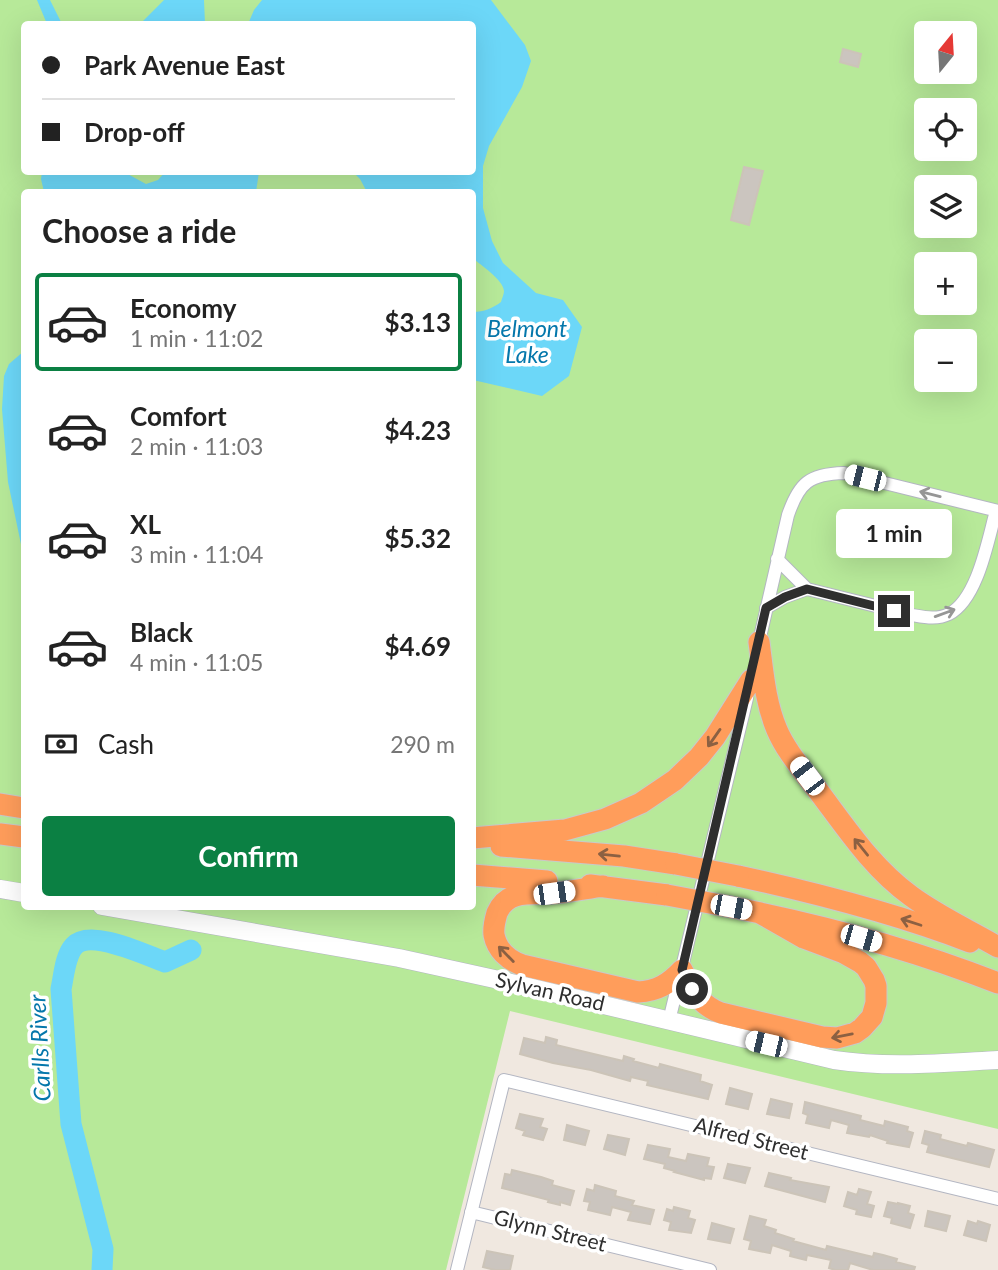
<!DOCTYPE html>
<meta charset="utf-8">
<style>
:root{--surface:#fff;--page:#f6f6f6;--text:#222;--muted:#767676;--line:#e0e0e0;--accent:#0b8043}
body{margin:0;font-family:Lato,sans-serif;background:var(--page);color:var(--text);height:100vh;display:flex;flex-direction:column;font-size:26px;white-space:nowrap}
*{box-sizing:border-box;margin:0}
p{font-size:23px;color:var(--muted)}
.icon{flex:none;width:38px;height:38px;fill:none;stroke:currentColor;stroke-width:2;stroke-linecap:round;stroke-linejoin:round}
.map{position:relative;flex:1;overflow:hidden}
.side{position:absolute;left:21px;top:189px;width:455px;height:721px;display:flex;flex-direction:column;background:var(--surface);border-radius:7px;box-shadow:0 7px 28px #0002}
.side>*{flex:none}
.hud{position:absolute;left:21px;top:21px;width:455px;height:154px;border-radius:7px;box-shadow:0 7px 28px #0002;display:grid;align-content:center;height:154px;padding:0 21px;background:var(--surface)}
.needle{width:46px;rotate:18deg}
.controls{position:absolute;left:914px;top:21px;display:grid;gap:14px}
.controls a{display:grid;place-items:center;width:63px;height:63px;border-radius:7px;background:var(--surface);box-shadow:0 7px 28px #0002;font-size:35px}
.end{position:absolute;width:32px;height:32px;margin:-16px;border:9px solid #2e2e2e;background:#fff;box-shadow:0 0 0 4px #fff}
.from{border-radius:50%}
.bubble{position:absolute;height:49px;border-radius:7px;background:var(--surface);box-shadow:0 7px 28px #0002;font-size:23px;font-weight:700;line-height:49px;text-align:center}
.car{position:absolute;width:21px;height:42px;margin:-21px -10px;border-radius:9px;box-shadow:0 0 5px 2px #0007;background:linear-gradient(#fff 24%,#345 0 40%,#fff 0 76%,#345 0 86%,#fff 0)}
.hud b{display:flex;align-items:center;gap:24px;height:66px;font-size:26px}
.hud b+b{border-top:2px solid var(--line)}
.hud i{width:18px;height:18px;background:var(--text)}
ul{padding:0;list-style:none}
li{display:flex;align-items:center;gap:21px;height:98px;margin:0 14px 10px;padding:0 7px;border:4px solid transparent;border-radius:7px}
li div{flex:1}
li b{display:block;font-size:26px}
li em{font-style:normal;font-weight:700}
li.current{border-color:var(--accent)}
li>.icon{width:63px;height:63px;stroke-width:1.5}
h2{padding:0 21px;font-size:32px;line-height:84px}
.pay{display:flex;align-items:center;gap:18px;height:77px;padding:0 21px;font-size:26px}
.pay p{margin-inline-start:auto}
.primary-button{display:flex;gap:14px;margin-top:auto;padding:14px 21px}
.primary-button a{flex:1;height:80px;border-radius:7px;background:var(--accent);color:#fff;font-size:28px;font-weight:700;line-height:80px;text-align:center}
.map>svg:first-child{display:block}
.green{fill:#b7e999;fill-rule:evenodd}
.water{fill:#6cd7f8}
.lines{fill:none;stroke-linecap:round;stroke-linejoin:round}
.river{stroke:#6cd7f8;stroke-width:21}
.building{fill:#cbc5bf;stroke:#ccc4b8;stroke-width:2}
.street-casing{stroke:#b3b6c2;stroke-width:14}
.secondary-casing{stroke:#b3b6c2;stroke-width:19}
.highway-casing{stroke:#c9c9c9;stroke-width:23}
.street{stroke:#fff;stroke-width:12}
.secondary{stroke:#fff;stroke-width:18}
.highway{stroke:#ff9d5b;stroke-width:21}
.highway-bridge-casing{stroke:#c9c9c9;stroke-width:23;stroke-linecap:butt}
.highway-bridge{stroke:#ff9d5b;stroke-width:21}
.oneway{stroke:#969696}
.oneway2{stroke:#8c6042}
.route{stroke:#2e2e2e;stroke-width:9}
.labels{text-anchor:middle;stroke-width:7;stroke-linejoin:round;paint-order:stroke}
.street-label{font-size:21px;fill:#2e2e2e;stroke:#fff}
.water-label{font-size:23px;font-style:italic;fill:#0477ab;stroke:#fff}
</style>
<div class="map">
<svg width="998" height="1270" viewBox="0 0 998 1270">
<rect width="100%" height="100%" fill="#f0e8e0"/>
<path class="green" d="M 0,0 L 998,0 L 998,1129 L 510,1011 L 446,1270 L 0,1270 ZM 24,24 L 472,24 L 472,172 L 24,172 ZM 926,33 L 964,33 L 964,72 L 926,72 ZM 926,110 L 964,110 L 964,149 L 926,149 ZM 926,187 L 964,187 L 964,226 L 926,226 ZM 24,192 L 472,192 L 472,906 L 24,906 ZM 926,264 L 964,264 L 964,303 L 926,303 ZM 926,341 L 964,341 L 964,380 L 926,380 Z"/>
<path class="water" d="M 37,0 L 50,0 L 62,24 L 47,24 Z
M 164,0 L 204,0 L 205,24 L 140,24 Z
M 262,0 L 491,0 L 525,45 L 531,61 L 522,87 L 489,146 L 483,166 L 483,208 L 492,241 L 503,263 L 536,293 L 563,300 L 582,327 L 569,376 L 542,396 L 473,380 L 473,312 C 484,312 493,308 501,302 C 502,298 504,294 504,291 C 503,279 481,266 473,258 L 472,192 L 367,192 L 360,179 L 353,172 L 472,172 L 472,24 L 248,24 L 254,10 Z
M 42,172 L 124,172 L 146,184 L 158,180 L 165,172 L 259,172 L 256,192 L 44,192 L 41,179 Z
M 24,351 L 24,556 L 22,549 L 8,482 L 2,409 L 4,376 L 9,364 Z"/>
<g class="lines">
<path class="river" d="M 102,1270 L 103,1249 L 71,1124 L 61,989 C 64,975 65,956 74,946 C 90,928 145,955 165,962 L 191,950"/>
</g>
<path class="building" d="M 843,49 L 861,54 L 858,67 L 840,62 Z
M 744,167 L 763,171 L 749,225 L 731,220 Z
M 546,1037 L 557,1040 L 556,1045 L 623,1061 L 624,1056 L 634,1059 L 633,1061 L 659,1068 L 660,1064 L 701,1075 L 700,1081 L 712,1085 L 708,1099 L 647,1085 L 648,1081 L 631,1077 L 630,1081 L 591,1070 L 553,1063 L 520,1054 L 524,1038 L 545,1043 Z
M 730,1088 L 752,1094 L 748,1109 L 726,1104 Z
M 771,1099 L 792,1104 L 789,1118 L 767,1114 Z
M 805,1102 L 861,1116 L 860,1120 L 884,1126 L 885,1121 L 908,1127 L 907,1131 L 913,1133 L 909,1147 L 887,1143 L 888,1141 L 870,1135 L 869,1137 L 847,1133 L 849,1125 L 831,1120 L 829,1128 L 806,1123 L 808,1115 L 803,1113 Z
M 520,1114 L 543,1119 L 540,1127 L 547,1129 L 543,1140 L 523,1135 L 525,1131 L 516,1128 Z
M 567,1125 L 589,1131 L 585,1145 L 564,1140 Z
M 925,1131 L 941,1135 L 940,1139 L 967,1146 L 968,1143 L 994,1150 L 989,1167 L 927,1152 L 929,1145 L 922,1143 Z
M 608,1135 L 629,1139 L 625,1155 L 604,1149 Z
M 648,1145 L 670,1149 L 668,1157 L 686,1161 L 688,1154 L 709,1158 L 707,1166 L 714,1167 L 711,1179 L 704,1178 L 704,1180 L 674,1172 L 675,1171 L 664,1168 L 665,1164 L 644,1159 Z
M 728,1164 L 750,1168 L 745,1183 L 724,1178 Z
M 512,1170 L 541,1177 L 553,1181 L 552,1185 L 574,1191 L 570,1205 L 560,1202 L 560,1205 L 548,1202 L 549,1200 L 502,1188 L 505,1174 L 511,1175 Z
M 769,1173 L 791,1178 L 790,1180 L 829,1187 L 825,1202 L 765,1186 Z
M 595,1185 L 616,1191 L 615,1196 L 634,1201 L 632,1205 L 654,1210 L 650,1224 L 628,1220 L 631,1212 L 612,1207 L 610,1215 L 588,1210 L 590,1202 L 584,1201 L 587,1189 L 594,1191 Z
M 859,1189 L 871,1192 L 867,1204 L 874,1206 L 871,1217 L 856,1214 L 857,1210 L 844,1206 L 848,1192 L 857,1195 Z
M 888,1202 L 898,1204 L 898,1203 L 910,1206 L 908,1213 L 914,1215 L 910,1228 L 891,1223 L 892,1218 L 884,1216 Z
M 674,1207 L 690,1211 L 688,1218 L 695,1220 L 691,1233 L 669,1230 L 671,1222 L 664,1220 L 667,1209 L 673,1211 Z
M 928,1211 L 950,1216 L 946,1231 L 925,1226 Z
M 750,1216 L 766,1220 L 764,1226 L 776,1230 L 775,1233 L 794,1239 L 793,1241 L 826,1250 L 827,1246 L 873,1257 L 874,1253 L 883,1255 L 897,1259 L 896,1262 L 915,1267 L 914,1270 L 873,1270 L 850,1263 L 848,1270 L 835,1270 L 829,1268 L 831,1260 L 807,1255 L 806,1260 L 790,1256 L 791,1251 L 772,1245 L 770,1253 L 749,1249 L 751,1241 L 744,1239 Z
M 968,1221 L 977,1224 L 978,1221 L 990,1225 L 986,1241 L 964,1235 Z
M 712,1223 L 734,1229 L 730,1243 L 708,1239 Z
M 487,1251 L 513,1256 L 510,1270 L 495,1270 L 483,1267 Z"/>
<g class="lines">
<g class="street-casing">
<path id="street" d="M 777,559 L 807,589 L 912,615 C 924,617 937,620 949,614 C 978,599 988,539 996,511
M 766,608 L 785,597 L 807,589
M 758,646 L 788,515 C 799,483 809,474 844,473 L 998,511
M 669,1021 L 747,698
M 471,1212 L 710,1270
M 457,1270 L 504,1080 L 998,1199"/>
</g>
<g class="secondary-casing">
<path id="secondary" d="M 0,889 L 24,893
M 102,906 L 399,958 L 499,980 L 834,1060 C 889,1068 943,1063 998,1060"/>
</g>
<g class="highway-casing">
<path id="highway" d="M 759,642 C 763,671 765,702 777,730 C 786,751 802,769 816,788 C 845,826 871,867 911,896 C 938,916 969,930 998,947
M 0,804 L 24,808
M 0,834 L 24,837
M 472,838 L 565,830 L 605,819 L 641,803 L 675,780 L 699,757 L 715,737 L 751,680
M 501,846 L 624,856 L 676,864
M 472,875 L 547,881
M 738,876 C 816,893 895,913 970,942
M 590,885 L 667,895
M 603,886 C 587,888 571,892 554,893 C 533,895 508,888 497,913 C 495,920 493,928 494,935 C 497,950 508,960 522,965 L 638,992 C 657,991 669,984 682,970 C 692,989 699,1005 721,1013 L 822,1037 L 837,1038 L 855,1033 L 862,1028 L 872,1017 L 876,1003 L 876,986 L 874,980 L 866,967 L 860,962 L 844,953 L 804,938 L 760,913
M 731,907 C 822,925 912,949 998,983"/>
</g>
<use href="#street" class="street"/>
<use href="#secondary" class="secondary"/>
<use href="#highway" class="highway"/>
<g class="highway-bridge-casing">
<path id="highway-bridge" d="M 676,864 L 738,876
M 667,895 L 731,907"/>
</g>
<use href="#highway-bridge" class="highway-bridge"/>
</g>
<defs><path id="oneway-shaft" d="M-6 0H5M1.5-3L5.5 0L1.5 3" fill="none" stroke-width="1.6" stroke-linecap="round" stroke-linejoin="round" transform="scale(1.75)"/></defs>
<g class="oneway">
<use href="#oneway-shaft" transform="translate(930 494) rotate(-166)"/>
<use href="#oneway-shaft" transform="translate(945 613) rotate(-20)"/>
</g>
<g class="oneway2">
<use href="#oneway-shaft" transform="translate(714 738) rotate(125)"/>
<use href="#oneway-shaft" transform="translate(861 847) rotate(-129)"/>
<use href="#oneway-shaft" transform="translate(609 855) rotate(-174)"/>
<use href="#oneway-shaft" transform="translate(911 922) rotate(-162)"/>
<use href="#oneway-shaft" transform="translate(506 954) rotate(-134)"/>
<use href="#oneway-shaft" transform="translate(842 1036) rotate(169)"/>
</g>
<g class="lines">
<path class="route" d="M 692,989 L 682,970 L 766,608 L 785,597 L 807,589 L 894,611"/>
</g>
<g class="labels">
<g class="street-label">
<text transform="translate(550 992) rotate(13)" y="7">Sylvan Road</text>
<text transform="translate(751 1139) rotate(14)" y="7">Alfred Street</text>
<text transform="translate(550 1231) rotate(14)" y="7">Glynn Street</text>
</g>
<g class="water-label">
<text x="527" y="337">Belmont<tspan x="527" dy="26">Lake</tspan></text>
<text transform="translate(40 1048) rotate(-93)" y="8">Carlls River</text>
</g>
</g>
</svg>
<div class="controls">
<a><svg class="needle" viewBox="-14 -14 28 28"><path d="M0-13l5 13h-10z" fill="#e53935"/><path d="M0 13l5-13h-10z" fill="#767676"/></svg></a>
<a><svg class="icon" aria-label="locate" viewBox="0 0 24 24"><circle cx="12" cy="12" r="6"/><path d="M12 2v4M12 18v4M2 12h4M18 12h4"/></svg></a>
<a><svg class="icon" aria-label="layers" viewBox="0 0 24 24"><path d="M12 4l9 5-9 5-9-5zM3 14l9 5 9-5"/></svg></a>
<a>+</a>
<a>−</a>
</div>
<i class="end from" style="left:692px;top:989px"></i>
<i class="end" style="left:894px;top:611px"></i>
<div class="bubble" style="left:836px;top:509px;width:116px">1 min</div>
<i class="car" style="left:865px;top:478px;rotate:284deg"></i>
<i class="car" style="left:807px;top:776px;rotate:323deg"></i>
<i class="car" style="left:554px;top:893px;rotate:82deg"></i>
<i class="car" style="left:731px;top:907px;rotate:101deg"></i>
<i class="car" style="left:861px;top:938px;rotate:106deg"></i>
<i class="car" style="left:766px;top:1044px;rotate:283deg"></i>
<div class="hud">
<b><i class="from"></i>Park Avenue East</b>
<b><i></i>Drop-off</b>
</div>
<section class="side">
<h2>Choose a ride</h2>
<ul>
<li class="current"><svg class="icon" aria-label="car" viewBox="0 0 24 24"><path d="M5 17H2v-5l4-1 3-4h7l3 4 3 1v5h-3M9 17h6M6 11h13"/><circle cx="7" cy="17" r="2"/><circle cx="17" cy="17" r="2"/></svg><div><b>Economy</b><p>1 min · 11:02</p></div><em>$3.13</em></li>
<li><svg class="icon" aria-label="car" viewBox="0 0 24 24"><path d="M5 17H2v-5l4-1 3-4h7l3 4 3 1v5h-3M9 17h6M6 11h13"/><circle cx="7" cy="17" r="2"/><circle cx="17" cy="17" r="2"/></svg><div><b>Comfort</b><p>2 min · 11:03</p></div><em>$4.23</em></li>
<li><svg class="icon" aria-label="car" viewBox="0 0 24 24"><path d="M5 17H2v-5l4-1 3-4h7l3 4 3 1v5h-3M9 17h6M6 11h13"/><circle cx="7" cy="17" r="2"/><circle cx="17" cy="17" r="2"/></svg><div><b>XL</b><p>3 min · 11:04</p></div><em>$5.32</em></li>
<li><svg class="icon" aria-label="car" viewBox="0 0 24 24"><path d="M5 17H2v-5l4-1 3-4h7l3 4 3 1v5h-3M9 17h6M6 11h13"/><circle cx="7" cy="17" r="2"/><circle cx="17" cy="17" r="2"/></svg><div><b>Black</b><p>4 min · 11:05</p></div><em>$4.69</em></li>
</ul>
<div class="pay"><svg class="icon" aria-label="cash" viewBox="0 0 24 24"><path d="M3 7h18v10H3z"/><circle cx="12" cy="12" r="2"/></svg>Cash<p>290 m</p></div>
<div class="primary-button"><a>Confirm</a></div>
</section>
</div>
